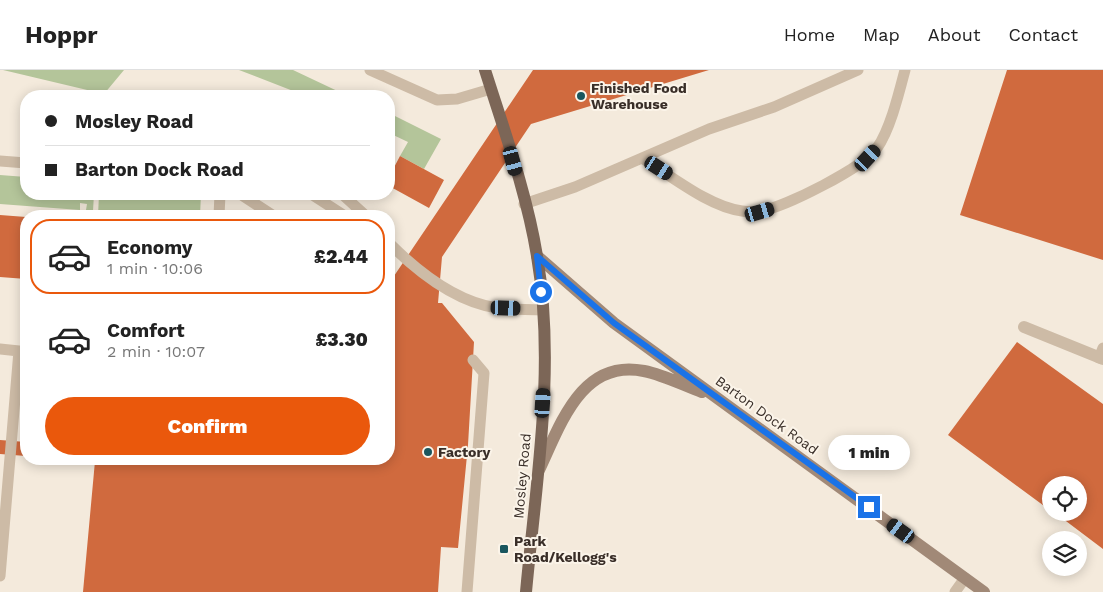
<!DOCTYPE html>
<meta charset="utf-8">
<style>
:root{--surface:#fff;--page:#f2f2f2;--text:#222;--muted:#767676;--line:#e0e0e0;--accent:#ea580c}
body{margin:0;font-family:"Work Sans",sans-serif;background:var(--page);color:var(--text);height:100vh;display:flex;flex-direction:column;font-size:19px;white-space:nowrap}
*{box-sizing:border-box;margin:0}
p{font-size:16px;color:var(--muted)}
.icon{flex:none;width:28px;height:28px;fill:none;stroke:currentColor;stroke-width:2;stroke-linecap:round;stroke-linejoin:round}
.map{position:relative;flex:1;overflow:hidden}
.panel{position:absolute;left:20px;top:140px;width:375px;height:255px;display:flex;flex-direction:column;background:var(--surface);border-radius:20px;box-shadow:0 2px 12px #0003}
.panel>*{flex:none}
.hud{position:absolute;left:20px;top:20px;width:375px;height:110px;border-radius:20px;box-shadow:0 2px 12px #0003;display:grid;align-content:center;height:110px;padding:0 25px;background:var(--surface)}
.buttons{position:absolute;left:1042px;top:406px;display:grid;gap:10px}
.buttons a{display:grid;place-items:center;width:45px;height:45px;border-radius:50%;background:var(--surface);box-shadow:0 2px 12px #0003;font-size:25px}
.end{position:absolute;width:22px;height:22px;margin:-11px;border:6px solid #1a73e8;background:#fff;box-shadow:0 0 0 2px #fff}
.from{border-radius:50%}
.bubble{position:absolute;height:35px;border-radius:18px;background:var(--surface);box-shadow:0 2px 12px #0003;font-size:16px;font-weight:800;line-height:35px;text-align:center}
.car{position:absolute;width:15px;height:30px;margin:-15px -8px;border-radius:6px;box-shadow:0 0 4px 1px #0007;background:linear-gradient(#222 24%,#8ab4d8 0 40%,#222 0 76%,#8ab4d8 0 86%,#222 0)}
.hud b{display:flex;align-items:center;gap:18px;height:48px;font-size:19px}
.hud b+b{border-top:1px solid var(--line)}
.hud i{width:12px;height:12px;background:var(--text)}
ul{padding:9px 0 0;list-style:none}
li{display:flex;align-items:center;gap:15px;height:75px;margin:0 10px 8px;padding:0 15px;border:2px solid transparent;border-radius:20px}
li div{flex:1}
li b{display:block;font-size:19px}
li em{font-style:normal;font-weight:800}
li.active{border-color:var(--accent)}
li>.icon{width:45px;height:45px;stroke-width:1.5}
.primary-button{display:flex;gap:10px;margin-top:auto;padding:10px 25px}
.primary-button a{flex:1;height:58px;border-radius:30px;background:var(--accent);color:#fff;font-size:20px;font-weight:800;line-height:58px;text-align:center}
header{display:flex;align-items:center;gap:30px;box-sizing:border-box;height:70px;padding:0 25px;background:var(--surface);border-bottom:1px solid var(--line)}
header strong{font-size:24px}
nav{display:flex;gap:28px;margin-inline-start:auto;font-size:18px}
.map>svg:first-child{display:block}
.green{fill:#b4c59a}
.building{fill:#d06a3e}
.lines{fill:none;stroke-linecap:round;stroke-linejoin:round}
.lane{stroke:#cdbba6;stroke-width:11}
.street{stroke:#cdbba6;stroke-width:12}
.secondary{stroke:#a18977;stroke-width:12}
.primary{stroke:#7c6657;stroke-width:12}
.route{stroke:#1a73e8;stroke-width:6}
.poi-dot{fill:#19565e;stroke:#fbf4e9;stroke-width:2}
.labels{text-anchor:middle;stroke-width:4;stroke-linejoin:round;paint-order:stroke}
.poi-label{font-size:14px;font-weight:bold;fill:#392e28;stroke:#fbf4e9;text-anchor:start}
.street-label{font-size:14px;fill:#392e28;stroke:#fbf4e9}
</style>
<header>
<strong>Hoppr</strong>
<nav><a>Home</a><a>Map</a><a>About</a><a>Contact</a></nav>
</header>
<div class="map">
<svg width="1103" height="522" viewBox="0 0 1103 522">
<rect width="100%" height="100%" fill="#f4eadc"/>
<path class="green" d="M 3,0 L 124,0 L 104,24 Z
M 239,0 L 293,0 L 348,26 L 306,26 Z
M 389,43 L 441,69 L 424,99 L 400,86 L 408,72 L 389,63 Z
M 0,105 L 26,107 L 26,124 L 94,124 L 93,141 L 86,140 L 87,134 L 80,133 L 80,140 L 0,134 Z
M 99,124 L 201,124 L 200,146 L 98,146 Z"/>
<path class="building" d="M 533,0 L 709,0 L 531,54 L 442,187 L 438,233 L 442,233 L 474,272 L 468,375 L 458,478 L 441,477 L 438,522 L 83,522 L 95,391 L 78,389 L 389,389 L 389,206 L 394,206 Z
M 1007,0 L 1103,0 L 1103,190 L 960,145 Z
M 400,86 L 444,110 L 429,138 L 389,116 L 389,107 Z
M 0,145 L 26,147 L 26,209 L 0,207 Z
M 1017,272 L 1103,334 L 1103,479 L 1054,442 L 1079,442 L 1079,415 L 1051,415 L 1051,441 L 948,365 Z
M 0,370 L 26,372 L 26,386 L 0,384 Z"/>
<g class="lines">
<path class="lane" d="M 370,0 L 437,30 L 457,29 L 491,19
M 642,88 C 670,105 709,137 742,141 C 748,142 755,142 761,141 C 785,137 863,98 877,78 C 890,60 899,23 905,0
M 0,91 L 26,93
M 240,124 L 274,146
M 311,124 L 345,146
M 342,124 L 366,146
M 524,134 L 575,117 L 709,59 L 774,37 L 858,0
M 219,146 L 220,124
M 389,173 C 417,201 456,232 497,238 C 512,240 528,239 543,240
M 0,279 L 19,281 L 0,506
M 1099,288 L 1103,278
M 467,522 L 484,303 L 473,290
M 955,522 L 965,508"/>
<path class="street" d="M 1024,257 L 1103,289"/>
<path class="secondary" d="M 537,186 L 614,253 L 984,522
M 539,400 C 560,356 581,288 644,301 C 664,305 683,315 702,322"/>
<path class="primary" d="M 485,0 C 504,60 527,124 537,186 C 556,297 536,411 526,522"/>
</g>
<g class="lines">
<path class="route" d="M 541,222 L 537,186 L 614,253 L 869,437"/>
</g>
<g class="poi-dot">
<circle cx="581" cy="26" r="5"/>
<circle cx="428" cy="382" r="5"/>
<rect x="499" y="474" width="10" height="10" rx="2.5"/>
</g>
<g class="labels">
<g class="poi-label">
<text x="591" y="23">Finished Food<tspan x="591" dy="16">Warehouse</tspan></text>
<text x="438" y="387">Factory</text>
<text x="514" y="476">Park<tspan x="514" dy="16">Road/Kellogg's</tspan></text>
</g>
<g class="street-label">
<text transform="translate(767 345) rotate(36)" y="5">Barton Dock Road</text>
<text transform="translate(522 406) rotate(-85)" y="5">Mosley Road</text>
</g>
</g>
</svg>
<div class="buttons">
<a><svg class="icon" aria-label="locate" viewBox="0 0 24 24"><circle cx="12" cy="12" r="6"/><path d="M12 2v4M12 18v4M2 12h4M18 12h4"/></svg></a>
<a><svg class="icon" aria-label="layers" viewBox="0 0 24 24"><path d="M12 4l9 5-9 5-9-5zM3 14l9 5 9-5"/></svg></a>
</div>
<i class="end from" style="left:541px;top:222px"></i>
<i class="end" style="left:869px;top:437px"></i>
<div class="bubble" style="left:828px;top:365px;width:82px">1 min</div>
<i class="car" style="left:868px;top:88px;rotate:43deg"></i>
<i class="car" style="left:513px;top:91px;rotate:165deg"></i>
<i class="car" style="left:659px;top:98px;rotate:122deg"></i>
<i class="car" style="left:760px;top:142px;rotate:74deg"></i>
<i class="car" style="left:506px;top:238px;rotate:92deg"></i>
<i class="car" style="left:543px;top:333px;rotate:4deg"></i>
<i class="car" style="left:901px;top:461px;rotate:306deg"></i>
<div class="hud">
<b><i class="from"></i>Mosley Road</b>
<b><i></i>Barton Dock Road</b>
</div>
<section class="panel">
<ul>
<li class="active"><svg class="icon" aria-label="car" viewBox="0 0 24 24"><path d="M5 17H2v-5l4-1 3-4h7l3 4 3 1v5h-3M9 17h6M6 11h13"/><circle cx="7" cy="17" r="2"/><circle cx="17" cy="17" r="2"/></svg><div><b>Economy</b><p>1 min · 10:06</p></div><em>£2.44</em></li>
<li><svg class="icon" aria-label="car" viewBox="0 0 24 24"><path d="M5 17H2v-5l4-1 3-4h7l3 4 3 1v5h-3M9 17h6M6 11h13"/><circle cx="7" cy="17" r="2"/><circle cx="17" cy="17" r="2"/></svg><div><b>Comfort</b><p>2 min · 10:07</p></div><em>£3.30</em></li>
</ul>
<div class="primary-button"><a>Confirm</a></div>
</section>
</div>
